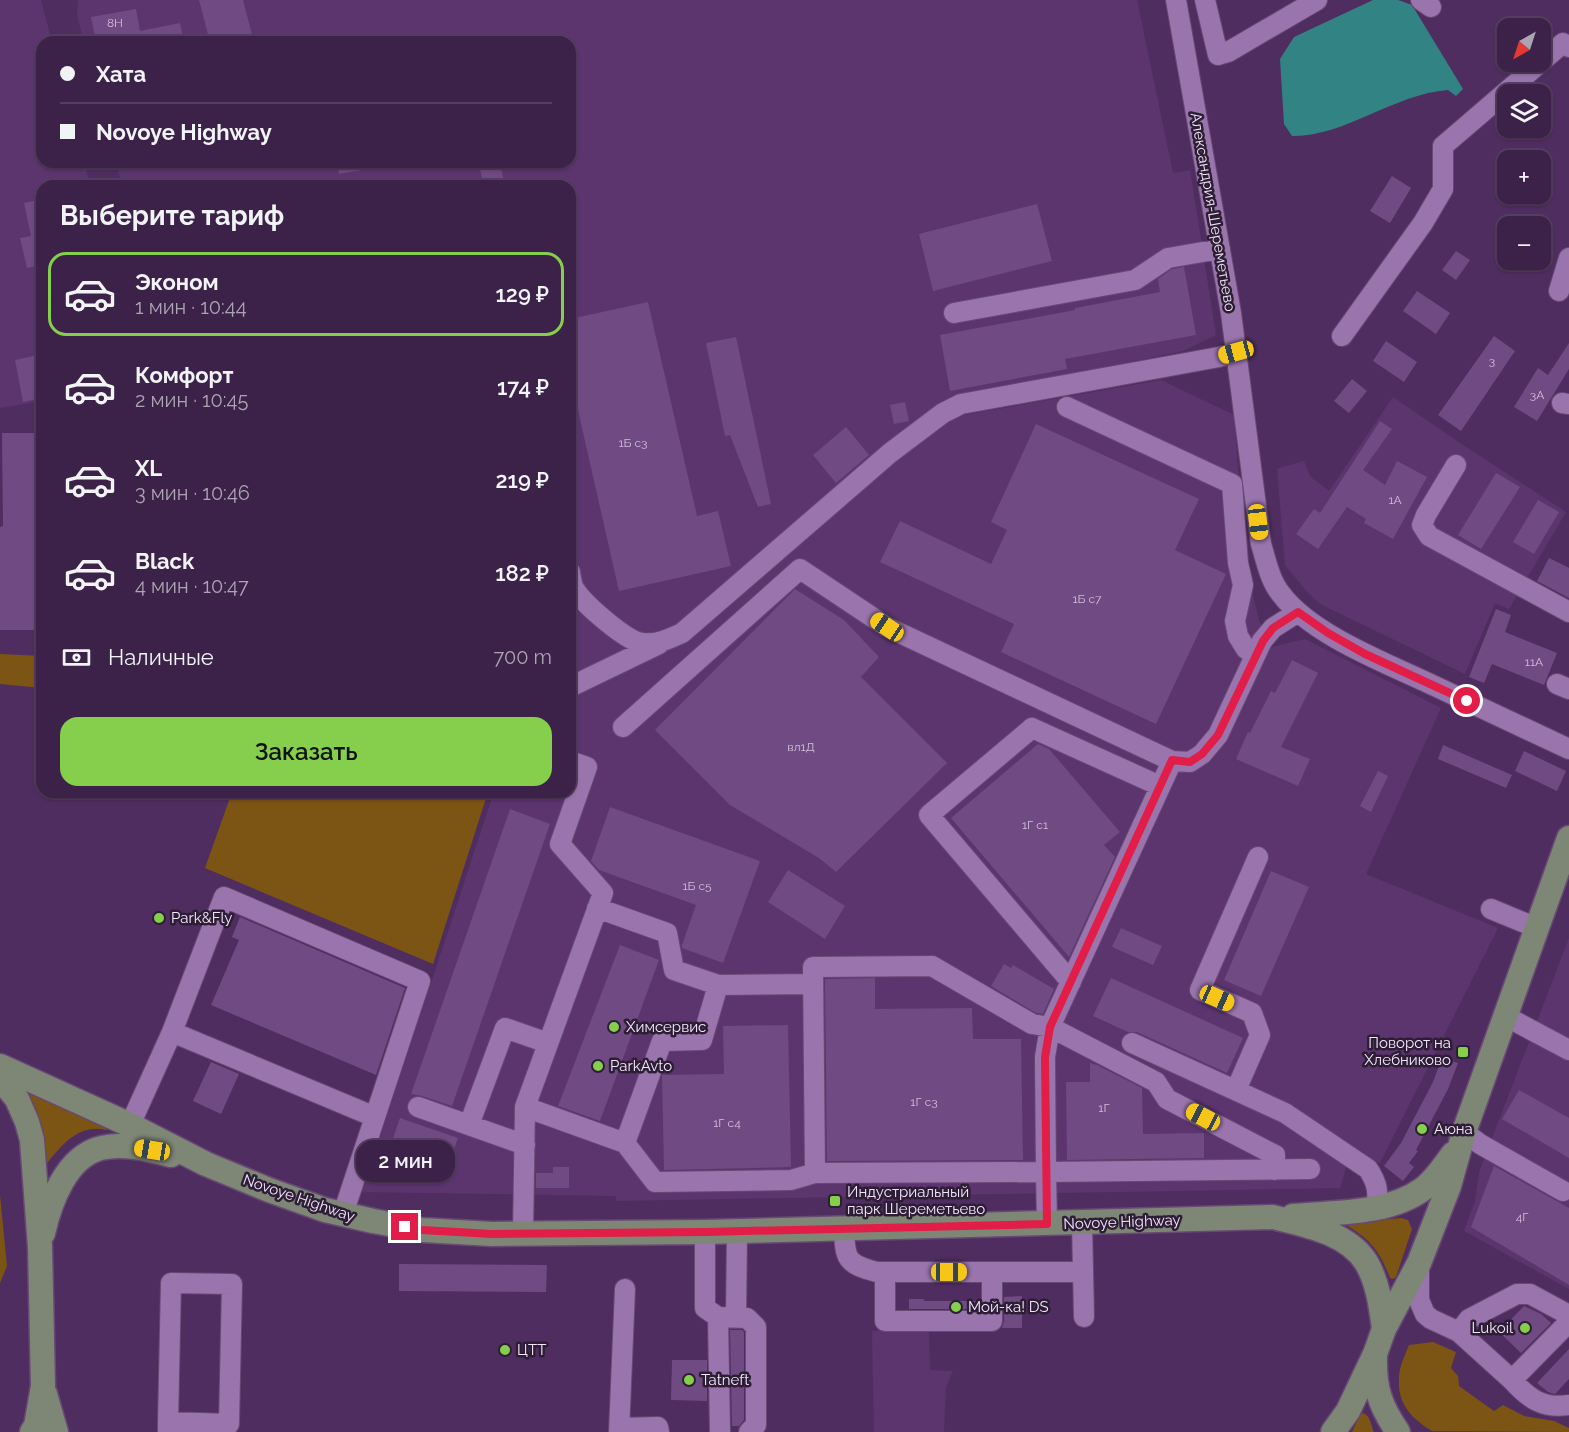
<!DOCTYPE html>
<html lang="ru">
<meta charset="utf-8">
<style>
:root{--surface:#3c2248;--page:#472f52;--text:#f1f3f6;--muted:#aca4b4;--line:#553f60;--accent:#85cf4d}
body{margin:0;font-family:Raleway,sans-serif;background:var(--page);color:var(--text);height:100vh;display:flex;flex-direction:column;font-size:22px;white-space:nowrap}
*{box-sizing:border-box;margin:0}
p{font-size:20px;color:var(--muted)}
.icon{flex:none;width:33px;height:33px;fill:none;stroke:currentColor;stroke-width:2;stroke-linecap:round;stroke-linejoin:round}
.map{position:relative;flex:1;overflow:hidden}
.drawer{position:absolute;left:36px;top:180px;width:540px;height:618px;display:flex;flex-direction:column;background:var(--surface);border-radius:18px;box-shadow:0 2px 4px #0004,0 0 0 2px var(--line)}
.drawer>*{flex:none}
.guide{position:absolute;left:36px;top:36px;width:540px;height:132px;border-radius:18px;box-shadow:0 2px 4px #0004,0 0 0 2px var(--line);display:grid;align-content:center;height:132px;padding:0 24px;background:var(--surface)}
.needle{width:39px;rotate:219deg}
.buttons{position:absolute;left:1497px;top:18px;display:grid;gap:12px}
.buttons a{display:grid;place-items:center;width:54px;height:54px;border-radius:12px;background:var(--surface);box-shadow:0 2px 4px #0004,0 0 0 2px var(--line);font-size:30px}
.end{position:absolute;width:27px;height:27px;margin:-14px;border:8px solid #e11d48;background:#fff;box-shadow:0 0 0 3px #fff}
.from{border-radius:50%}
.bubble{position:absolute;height:42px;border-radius:18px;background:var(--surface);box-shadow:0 2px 4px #0004,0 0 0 2px var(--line);font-size:20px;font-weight:600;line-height:42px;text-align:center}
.car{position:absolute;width:18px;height:36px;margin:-18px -9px;border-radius:8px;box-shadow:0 0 4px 2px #0007;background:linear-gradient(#f5c518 24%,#345 0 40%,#f5c518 0 76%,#345 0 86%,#f5c518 0)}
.guide b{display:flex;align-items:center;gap:21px;height:57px;font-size:22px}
.guide b+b{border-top:2px solid var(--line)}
.guide i{width:15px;height:15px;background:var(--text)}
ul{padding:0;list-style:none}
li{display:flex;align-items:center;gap:18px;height:84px;margin:0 12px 9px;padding:0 12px;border:3px solid transparent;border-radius:18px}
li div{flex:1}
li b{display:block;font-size:22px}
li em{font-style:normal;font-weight:600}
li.on{border-color:var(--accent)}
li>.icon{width:54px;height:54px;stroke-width:1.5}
h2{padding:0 24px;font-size:27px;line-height:72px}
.pay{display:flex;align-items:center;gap:15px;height:66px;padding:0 24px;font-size:22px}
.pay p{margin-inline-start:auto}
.primary-button{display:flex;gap:12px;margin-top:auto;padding:12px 24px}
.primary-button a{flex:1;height:69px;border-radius:18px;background:var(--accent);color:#111;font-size:24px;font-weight:600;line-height:69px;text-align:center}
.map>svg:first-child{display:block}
.built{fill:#5c356f}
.green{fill:#7c5413}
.water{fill:#318483}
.building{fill:#704a82}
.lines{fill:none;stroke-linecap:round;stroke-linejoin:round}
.minor-casing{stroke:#674974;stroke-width:22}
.major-casing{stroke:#674974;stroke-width:27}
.minor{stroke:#9a75ad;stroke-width:20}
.major{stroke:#7e8676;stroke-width:24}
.route{stroke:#e11d48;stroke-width:8}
.poi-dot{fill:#85cf4d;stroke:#2d1e35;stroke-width:2}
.labels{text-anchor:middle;stroke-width:5;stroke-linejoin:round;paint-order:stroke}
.number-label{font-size:12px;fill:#d3bede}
.street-label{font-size:15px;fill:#f4e4fd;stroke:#2d1e35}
.poi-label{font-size:15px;fill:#f4e4fd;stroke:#2d1e35;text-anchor:start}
</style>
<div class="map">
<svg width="1569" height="1432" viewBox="0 0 1569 1432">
<rect width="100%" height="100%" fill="#502d60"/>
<path class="built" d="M 0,0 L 41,0 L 52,42 L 42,42 L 42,162 L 84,162 L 90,186 L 42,186 L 42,401 L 0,408 Z
M 78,0 L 1137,0 L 1173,173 L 1190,170 L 1216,335 L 1183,351 L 942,401 L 948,418 L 1161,380 L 1234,415 L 1245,563 L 1259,620 L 1272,647 L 1305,639 L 1441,708 L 1366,874 L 1498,928 L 1380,1163 L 1354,1152 L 1346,1168 L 1340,1188 L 616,1201 L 616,1196 L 362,1192 L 494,792 L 570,792 L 570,186 L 122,186 L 116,162 L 570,162 L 570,42 L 84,42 L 77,15 Z
M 1393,397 L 1460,443 L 1566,512 L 1509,609 L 1495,603 L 1465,674 L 1322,605 L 1309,594 L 1285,565 L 1277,469 L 1304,461 L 1310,476 L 1329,491 Z
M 1569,938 L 1569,1289 L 1464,1231 L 1475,1201 L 1479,1172 Z
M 872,1331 L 929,1331 L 930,1370 L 953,1371 L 946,1387 L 944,1432 L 874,1432 Z"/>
<path class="green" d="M 0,654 L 42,656 L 42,688 L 0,684 Z
M 232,792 L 488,792 L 433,964 L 205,868 Z
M 24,1086 L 110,1127 L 106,1130 C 78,1123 60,1147 45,1166 L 24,1090 Z
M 0,1195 L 7,1266 L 0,1283 Z
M 1401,1218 L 1408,1220 L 1412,1229 L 1396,1277 L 1393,1279 L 1390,1278 C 1379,1250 1371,1240 1346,1225 L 1345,1223 Z
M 1433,1342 L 1456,1352 L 1451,1368 L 1458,1376 L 1459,1386 L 1494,1411 L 1503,1405 L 1524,1416 L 1554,1421 L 1569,1428 L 1569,1432 L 1432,1431 C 1411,1418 1397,1404 1399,1377 C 1399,1367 1405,1355 1409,1345 Z
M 1361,1413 C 1370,1413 1371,1425 1374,1432 L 1352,1432 Z"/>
<path class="water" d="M 1373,0 L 1398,0 L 1412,5 L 1463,89 L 1456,96 L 1448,90 C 1394,94 1344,137 1292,136 L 1284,124 L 1280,59 L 1294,37 Z"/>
<path class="building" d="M 199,0 L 243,0 L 254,42 L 210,42 Z
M 136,9 L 140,31 L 180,23 L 184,42 L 96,42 L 91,17 Z
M 337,162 L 374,162 L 374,168 L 339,174 Z
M 479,162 L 500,162 L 504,182 L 497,183 L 498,186 L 483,186 Z
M 1392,176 L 1411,188 L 1390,223 L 1370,211 Z
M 42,199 L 42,265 L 27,268 L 20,238 L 31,236 L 24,203 Z
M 1037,204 L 1052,261 L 933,291 L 919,234 Z
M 1456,251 L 1470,260 L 1456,280 L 1442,270 Z
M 1184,267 L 1196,335 L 1065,359 L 1067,369 L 950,391 L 940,335 L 1075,310 L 1075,308 L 1160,292 L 1158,279 L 1172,269 Z
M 1417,291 L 1450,313 L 1436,334 L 1403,311 Z
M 648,302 L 697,516 L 718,511 L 731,566 L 619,591 L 570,375 L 570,319 Z
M 1494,336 L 1515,351 L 1461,431 L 1438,415 Z
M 736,337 L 771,504 L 758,507 L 730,435 L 725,436 L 706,343 Z
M 1386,341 L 1417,362 L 1404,382 L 1373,361 Z
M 1569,343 L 1569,369 L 1537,421 L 1514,407 L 1538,368 L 1548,375 Z
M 42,354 L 42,398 L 23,402 L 15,360 Z
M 1352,379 L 1367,391 L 1349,413 L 1334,401 Z
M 905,402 L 909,421 L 894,424 L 890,405 Z
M 1380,421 L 1392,429 L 1363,470 L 1385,485 L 1397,461 L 1427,477 L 1393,539 L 1364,523 L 1366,519 L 1347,507 L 1318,549 L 1296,534 L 1314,509 L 1320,513 Z
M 1036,424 L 1199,499 L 1175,550 L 1226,574 L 1156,724 L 1001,652 L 1014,624 L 880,562 L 900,521 L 991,564 L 1007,530 L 991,522 Z
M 846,427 L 869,455 L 836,483 L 813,455 Z
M 2,433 L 42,433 L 42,630 L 0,630 L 0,527 L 3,526 Z
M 1496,473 L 1520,487 L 1481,549 L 1458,535 Z
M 1538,500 L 1559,512 L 1534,554 L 1513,542 Z
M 1549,558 L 1569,568 L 1569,598 L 1537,581 Z
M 795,589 L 844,620 L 879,657 L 861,677 L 947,763 L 836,872 L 819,858 L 730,805 L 655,730 Z
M 1496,609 L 1511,615 L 1505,632 L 1557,653 L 1544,685 L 1492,664 L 1484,683 L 1469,677 Z
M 1292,660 L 1318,673 L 1281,747 L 1310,759 L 1298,786 L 1236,759 L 1248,732 L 1250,733 L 1271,691 L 1275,693 Z
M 1038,744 L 1049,749 L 1120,832 L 1104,845 L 1115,857 L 1069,957 L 951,818 Z
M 1443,745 L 1512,775 L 1506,788 L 1438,759 Z
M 1524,751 L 1566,771 L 1557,791 L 1515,771 Z
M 1378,771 L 1388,776 L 1371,812 L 1360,806 Z
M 610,807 L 760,861 L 723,963 L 682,948 L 682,945 L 696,905 L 599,870 L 591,861 Z
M 510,809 L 550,824 L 452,1106 L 422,1096 L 411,1094 Z
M 788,870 L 845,906 L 825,939 L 768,902 Z
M 1271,871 L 1309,887 L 1261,996 L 1224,980 Z
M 240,917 L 405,988 L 376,1075 L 211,1005 L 239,940 L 232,937 Z
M 1121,928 L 1162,946 L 1153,965 L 1112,947 Z
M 620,945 L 659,960 L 600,1121 L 558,1106 Z
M 1004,964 L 1011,968 L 1013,965 L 1054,989 L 1043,1014 L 1036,1013 L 991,986 Z
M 875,978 L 875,1009 L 972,1008 L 973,1039 L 1021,1039 L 1023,1160 L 827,1161 L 825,979 Z
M 1111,978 L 1243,1038 L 1227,1073 L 1137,1032 L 1128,1032 L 1093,1016 Z
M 788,1025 L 791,1167 L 664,1170 L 662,1075 L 724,1074 L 723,1026 Z
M 1442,1058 L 1458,1063 L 1448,1089 L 1416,1150 L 1418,1151 L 1409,1163 L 1414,1167 L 1403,1181 L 1384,1166 L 1401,1143 L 1433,1082 Z
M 211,1062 L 239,1074 L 221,1114 L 193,1101 Z
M 1090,1063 L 1097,1065 L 1142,1088 L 1143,1134 L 1204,1133 L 1204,1158 L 1067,1160 L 1066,1082 L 1090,1082 Z
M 1519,1090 L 1569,1118 L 1569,1158 L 1502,1119 Z
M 400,1118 L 458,1138 L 442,1182 L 385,1162 Z
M 1494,1166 L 1569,1208 L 1569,1285 L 1471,1227 Z
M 553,1167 L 569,1167 L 569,1188 L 536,1188 L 536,1173 L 553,1173 Z
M 399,1264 L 547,1265 L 546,1292 L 399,1291 Z
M 1022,1296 L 1022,1328 L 1002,1328 L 1004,1321 L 1004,1297 Z
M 909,1299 L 924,1299 L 924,1301 L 980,1301 L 980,1309 L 909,1309 Z
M 1524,1306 L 1541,1314 L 1551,1323 L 1521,1353 L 1499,1332 Z
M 730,1330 L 742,1330 L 744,1332 L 744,1420 L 739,1426 L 732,1426 Z
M 1569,1349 L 1569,1379 L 1555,1394 L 1548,1392 L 1537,1383 Z
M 672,1360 L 707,1360 L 707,1401 L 671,1400 Z"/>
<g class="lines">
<g class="minor-casing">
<path id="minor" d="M 1176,0 L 1231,313 L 1261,544 C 1266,560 1270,581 1281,594 C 1310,633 1381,661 1424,681 C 1472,704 1521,726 1569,749
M 1205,0 L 1218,55 L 1228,52 L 1317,0
M 1421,0 L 1431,7
M 1559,291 L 1569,258
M 954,313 L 1135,280 L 1168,258 L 1220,249
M 1342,336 L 1423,223 L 1443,189 L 1443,146 L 1563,43 L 1569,47
M 1562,403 L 1569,404
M 1067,407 L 1232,484 L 1238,563 L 1243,585 L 1235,621 L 1238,636 L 1246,649 L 1256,654
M 1456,465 L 1426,515 L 1422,525 L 1429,536 L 1569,612
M 570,572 C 571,578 572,586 575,590 C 584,604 626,641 642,643 C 656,645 669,639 682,633 L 890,453 L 943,413 L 961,404 L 1219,357 L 1236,352
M 1557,684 L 1569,689
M 570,687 L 659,644
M 623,727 L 800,569 L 887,627 L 1172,761 L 1190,762 L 1202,754 L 1218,735 L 1262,641 L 1273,628 L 1298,612
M 570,761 L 587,767 L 560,844 L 603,893 L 525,1107 L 625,1143 L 662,1041 L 702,1040 L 718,985 L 813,984
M 1172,761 L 1050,1027 L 1045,1057 L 1046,1172 L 1310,1169
M 597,908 L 667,933 L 674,970 L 718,985
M 1491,909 L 1537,928
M 1071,982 L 929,815 L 1032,728 L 1160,786
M 1505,1016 L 1569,1050
M 172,1032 L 375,1117 L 343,1214
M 1132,1043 L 1285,1113 L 1368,1169 C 1378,1184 1378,1191 1377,1209
M 1236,1090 L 1260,1035 L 1252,1013 L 1200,990 L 1258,857
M 418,1107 L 525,1145
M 130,1125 L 172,1032 L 224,897 L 420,981 L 375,1117
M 469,1125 L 505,1028 L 548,1043
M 1464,1132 L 1480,1144 L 1563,1191
M 625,1143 L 655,1182 L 791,1180 L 815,1173
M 1082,1223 L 1084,1317
M 1047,1224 L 1046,1172 L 815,1173 L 813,967 L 932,966 L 1032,1024 L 1050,1027 L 1156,1082 L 1167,1099 L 1275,1155 L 1275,1170
M 844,1229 C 845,1259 846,1264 877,1272 L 1083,1272
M 705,1232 L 705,1308 L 718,1317 L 747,1318 L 756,1327 L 756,1425 L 749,1432
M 523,1233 L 525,1107
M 1419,1263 L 1419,1300 L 1425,1314 L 1431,1319 L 1459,1332 L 1512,1380 L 1569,1322
M 885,1272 L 885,1321 L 992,1321 L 992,1272
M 718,1317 L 720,1432
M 736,1318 L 737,1231
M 1459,1332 L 1469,1319 L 1517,1294 L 1530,1294 L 1569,1315
M 1512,1380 C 1529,1399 1543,1409 1569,1405
M 620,1428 L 658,1427 L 659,1432
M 168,1432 L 168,1422 L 171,1283 L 232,1284 L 229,1424 L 168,1422
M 619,1432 L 625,1289"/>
</g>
<g class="major-casing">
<path id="major" d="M 0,1066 L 130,1125 L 206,1164 L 269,1190 L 325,1210 L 373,1221 L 422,1230 L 492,1234 L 705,1232 L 1273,1217 C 1304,1225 1347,1232 1366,1262 C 1378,1282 1381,1307 1384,1329
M 0,1078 L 17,1099 L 27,1122 L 32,1140 L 40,1247 L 43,1386 L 36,1426 L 32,1432
M 1293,1216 C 1335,1212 1387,1215 1423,1189 C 1435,1180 1444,1166 1453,1154
M 43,1233 C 50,1202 66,1157 101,1148 C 124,1142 149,1150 171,1155
M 1375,1356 C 1374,1388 1380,1406 1398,1432
M 45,1394 L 56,1432
M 1333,1432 L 1348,1411 L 1375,1354 L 1384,1329 L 1419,1263 L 1449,1186 L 1464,1132 L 1569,838"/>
</g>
<use href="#minor" class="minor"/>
<use href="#major" class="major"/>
</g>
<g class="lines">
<path class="route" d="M 405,1227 L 422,1230 L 492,1234 L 705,1232 L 1047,1224 L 1045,1057 L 1050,1027 L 1172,760 L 1190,762 L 1202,754 L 1218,735 L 1263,641 L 1273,628 L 1298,612 L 1328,633 L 1365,654 L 1467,701"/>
</g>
<g class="poi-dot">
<circle cx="159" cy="918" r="6"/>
<circle cx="614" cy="1027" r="6"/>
<rect x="1457" y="1046" width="12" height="12" rx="3"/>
<circle cx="598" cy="1066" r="6"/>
<circle cx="1422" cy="1129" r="6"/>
<rect x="829" y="1195" width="12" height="12" rx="3"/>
<circle cx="956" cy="1307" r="6"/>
<circle cx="1525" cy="1328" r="6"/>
<circle cx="505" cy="1350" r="6"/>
<circle cx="689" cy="1380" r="6"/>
</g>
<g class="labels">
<g class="number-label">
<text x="115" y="27">8Н</text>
<text x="1492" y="365">3</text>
<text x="1537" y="399">3А</text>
<text x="633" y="447">1Б с3</text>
<text x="1395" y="504">1А</text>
<text x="1087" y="603">1Б с7</text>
<text x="1534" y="666">11А</text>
<text x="801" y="751">вл1Д</text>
<text x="1035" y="829">1Г с1</text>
<text x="697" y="890">1Б с5</text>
<text x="924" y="1106">1Г с3</text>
<text x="1104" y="1112">1Г</text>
<text x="727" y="1127">1Г с4</text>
<text x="1522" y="1221">4Г</text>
</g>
<g class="street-label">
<text transform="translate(1213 212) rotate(80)" y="5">Александрия-Шереметьево</text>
<text transform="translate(299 1198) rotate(19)" y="5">Novoye Highway</text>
<text transform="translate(1122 1222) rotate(-2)" y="5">Novoye Highway</text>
</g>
<g class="poi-label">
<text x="171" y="923">Park&amp;Fly</text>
<text x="626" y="1032">Химсервис</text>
<text x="1451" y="1048" text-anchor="end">Поворот на<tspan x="1451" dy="17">Хлебниково</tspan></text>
<text x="610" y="1071">ParkAvto</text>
<text x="1434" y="1134">Аюна</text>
<text x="847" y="1197">Индустриальный<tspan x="847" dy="17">парк Шереметьево</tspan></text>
<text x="968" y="1312">Мой-ка! DS</text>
<text x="1513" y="1333" text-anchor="end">Lukoil</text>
<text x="517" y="1355">ЦТТ</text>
<text x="701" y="1385">Tatneft</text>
</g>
</g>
</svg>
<div class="buttons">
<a><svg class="needle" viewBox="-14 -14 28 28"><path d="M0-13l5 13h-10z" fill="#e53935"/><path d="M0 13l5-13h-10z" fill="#aca4b4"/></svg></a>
<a><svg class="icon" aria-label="layers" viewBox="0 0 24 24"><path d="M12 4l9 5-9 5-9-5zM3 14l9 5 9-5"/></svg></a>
<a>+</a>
<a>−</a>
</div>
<i class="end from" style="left:1467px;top:701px"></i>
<i class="end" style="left:405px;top:1227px"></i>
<div class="bubble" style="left:356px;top:1140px;width:99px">2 мин</div>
<i class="car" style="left:1236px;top:352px;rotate:255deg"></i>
<i class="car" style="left:1258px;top:522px;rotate:173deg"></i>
<i class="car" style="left:887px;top:627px;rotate:304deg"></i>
<i class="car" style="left:1217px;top:998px;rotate:114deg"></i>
<i class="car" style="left:1203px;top:1117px;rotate:298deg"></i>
<i class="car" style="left:152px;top:1150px;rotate:279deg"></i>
<i class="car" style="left:949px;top:1272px;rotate:90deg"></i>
<div class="guide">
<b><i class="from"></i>Хата</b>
<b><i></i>Novoye Highway</b>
</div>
<section class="drawer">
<h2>Выберите тариф</h2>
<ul>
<li class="on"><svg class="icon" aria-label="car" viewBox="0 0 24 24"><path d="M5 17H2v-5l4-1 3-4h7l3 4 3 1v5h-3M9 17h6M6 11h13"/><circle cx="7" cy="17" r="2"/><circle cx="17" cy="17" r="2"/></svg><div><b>Эконом</b><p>1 мин · 10:44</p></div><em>129 ₽</em></li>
<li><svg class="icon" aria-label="car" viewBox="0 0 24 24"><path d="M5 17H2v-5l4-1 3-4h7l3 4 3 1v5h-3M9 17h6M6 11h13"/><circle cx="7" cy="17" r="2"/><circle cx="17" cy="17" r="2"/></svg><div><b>Комфорт</b><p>2 мин · 10:45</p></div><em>174 ₽</em></li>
<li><svg class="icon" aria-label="car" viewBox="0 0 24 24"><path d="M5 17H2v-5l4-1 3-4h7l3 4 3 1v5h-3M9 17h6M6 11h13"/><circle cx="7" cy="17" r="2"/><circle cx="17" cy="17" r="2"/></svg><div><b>XL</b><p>3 мин · 10:46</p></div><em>219 ₽</em></li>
<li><svg class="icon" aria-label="car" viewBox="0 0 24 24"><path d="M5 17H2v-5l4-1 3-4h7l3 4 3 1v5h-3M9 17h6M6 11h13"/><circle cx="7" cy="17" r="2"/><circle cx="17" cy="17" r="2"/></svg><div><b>Black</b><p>4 мин · 10:47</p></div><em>182 ₽</em></li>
</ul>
<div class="pay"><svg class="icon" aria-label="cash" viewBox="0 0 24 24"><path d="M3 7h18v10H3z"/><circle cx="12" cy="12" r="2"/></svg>Наличные<p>700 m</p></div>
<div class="primary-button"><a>Заказать</a></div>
</section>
</div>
